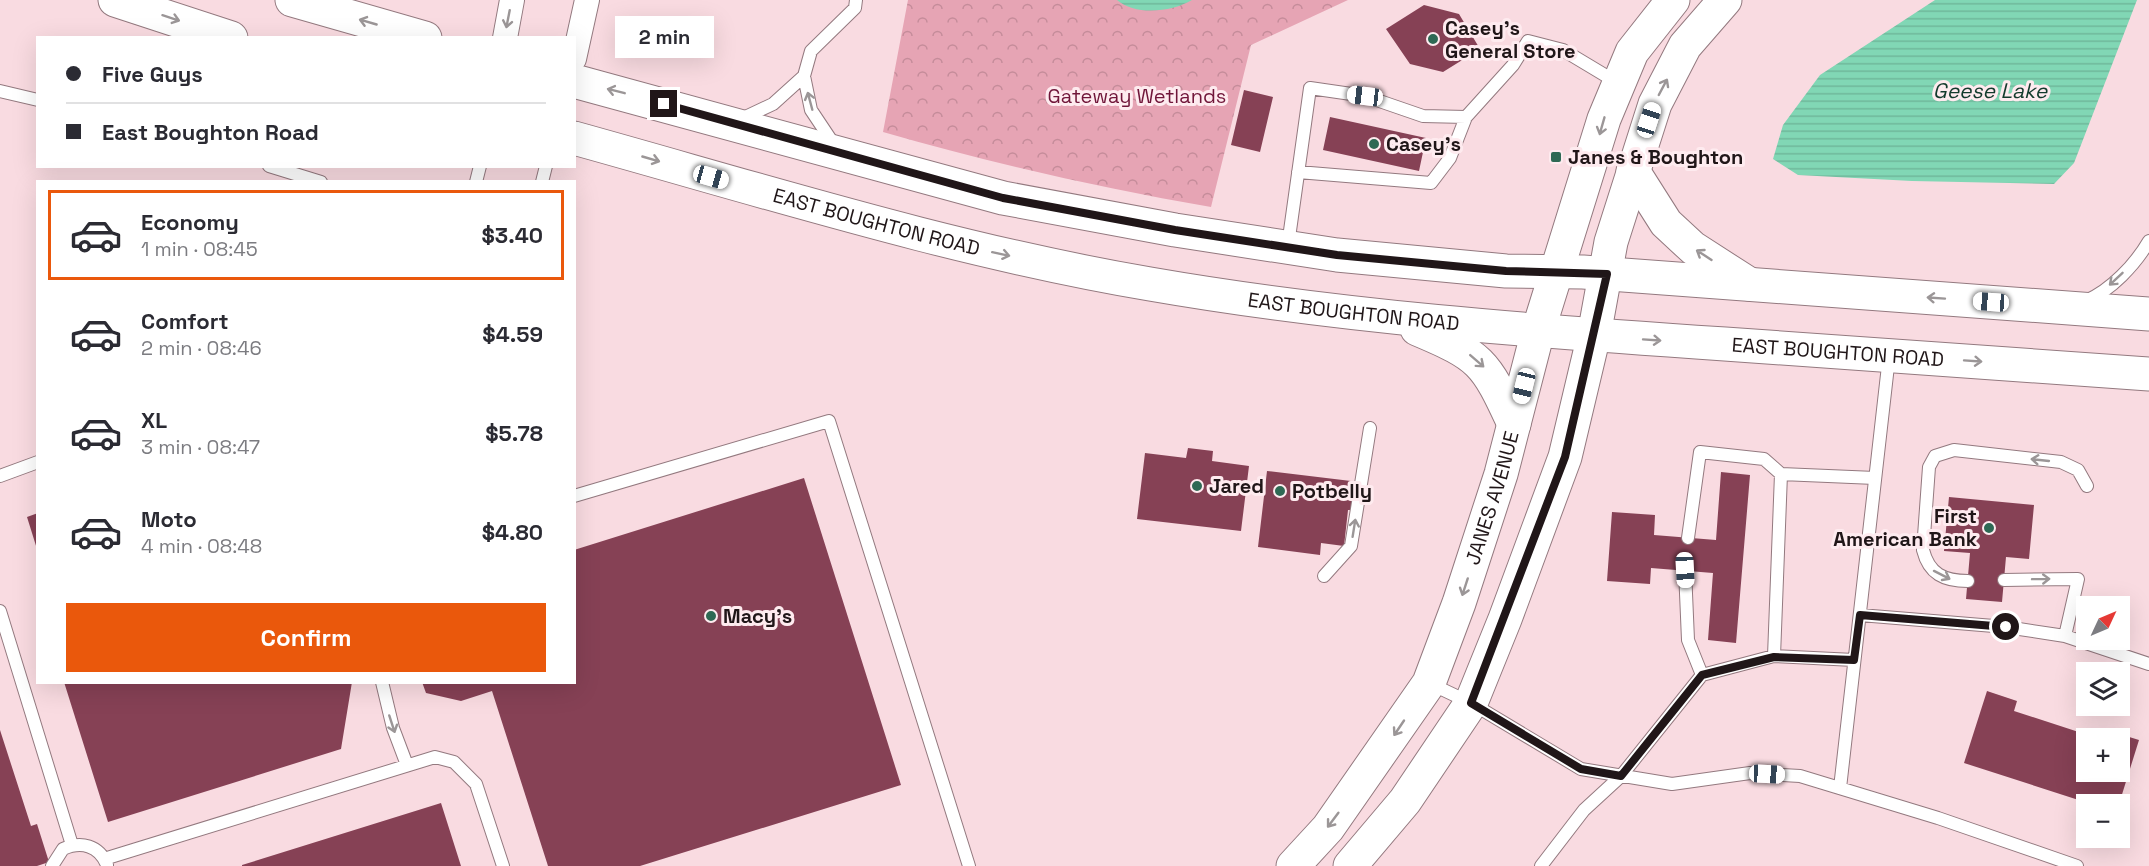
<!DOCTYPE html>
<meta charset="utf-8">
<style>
:root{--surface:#fff;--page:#f2f2f3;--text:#2b2b33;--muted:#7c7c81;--line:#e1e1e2;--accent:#ea580c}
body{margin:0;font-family:"Space Grotesk",sans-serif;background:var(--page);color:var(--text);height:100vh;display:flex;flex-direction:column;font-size:22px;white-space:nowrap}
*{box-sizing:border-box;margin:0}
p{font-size:20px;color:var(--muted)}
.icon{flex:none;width:33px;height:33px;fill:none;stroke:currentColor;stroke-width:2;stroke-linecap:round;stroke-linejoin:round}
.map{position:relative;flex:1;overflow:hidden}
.panel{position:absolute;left:36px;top:180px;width:540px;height:504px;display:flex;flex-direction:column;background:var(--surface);border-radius:0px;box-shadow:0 6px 24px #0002}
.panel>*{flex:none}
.hud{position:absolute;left:36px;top:36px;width:540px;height:132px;border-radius:0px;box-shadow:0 6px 24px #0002;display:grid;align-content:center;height:132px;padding:0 30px;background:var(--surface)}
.needle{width:39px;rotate:46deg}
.controls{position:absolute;left:2076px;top:596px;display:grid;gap:12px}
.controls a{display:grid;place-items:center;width:54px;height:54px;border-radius:0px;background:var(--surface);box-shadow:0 6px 24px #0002;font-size:30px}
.end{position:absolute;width:27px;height:27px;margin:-14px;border:8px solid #201618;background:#fff;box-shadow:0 0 0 3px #fff}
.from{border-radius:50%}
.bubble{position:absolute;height:42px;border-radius:0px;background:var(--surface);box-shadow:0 6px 24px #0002;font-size:20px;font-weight:700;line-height:42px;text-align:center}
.car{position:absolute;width:18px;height:36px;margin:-18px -9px;border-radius:8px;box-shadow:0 0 4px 2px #0007;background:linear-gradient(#fff 24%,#345 0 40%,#fff 0 76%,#345 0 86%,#fff 0)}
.hud b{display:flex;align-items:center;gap:21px;height:57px;font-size:22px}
.hud b+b{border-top:2px solid var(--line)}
.hud i{width:15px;height:15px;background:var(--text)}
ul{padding:10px 0 0;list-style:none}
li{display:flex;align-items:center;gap:18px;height:90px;margin:0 12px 9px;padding:0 18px;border:3px solid transparent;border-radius:0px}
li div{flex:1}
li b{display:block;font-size:22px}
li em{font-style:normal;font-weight:700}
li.selected{border-color:var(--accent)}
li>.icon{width:54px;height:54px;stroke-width:1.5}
.button{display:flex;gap:12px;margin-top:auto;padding:12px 30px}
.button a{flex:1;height:69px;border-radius:0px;background:var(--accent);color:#fff;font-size:24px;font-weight:700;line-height:69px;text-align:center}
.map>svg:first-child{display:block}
.park{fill:url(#park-crowns)}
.water{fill:url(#water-rules)}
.building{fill:#864155}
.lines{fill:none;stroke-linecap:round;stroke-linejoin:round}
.lane-casing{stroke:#93797f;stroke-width:14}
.street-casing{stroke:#93797f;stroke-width:26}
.secondary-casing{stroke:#93797f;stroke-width:35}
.lane{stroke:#fff;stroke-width:12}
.street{stroke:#fff;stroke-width:24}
.secondary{stroke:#fff;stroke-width:33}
.oneway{stroke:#9b9697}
.route{stroke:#201618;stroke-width:8}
.poi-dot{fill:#2e6954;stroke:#feebef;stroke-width:2}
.labels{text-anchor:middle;stroke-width:6;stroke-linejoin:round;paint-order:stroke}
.poi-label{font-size:20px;font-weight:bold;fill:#201618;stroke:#feebef;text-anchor:start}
.park-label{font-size:20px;fill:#701539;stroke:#feebef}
.street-label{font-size:20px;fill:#201618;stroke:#feebef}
.water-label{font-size:21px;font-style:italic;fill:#133b2d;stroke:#feebef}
</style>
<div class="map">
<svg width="2149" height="866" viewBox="0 0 2149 866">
<defs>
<pattern id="park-crowns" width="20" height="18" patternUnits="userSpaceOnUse" patternTransform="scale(1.5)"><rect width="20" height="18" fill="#e6a4b4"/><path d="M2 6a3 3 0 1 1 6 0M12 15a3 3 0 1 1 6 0" fill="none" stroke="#c58c9a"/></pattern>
<pattern id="water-rules" width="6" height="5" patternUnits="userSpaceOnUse" patternTransform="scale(1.5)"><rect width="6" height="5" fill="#81d7b5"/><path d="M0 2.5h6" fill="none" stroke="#6fb89b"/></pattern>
</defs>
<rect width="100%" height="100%" fill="#f9dbe1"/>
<path class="park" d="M 908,0 L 1348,0 L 1251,45 L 1211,207 C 1100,188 991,163 883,132 Z"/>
<path class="water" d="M 1117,0 L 1192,0 C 1172,12 1135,16 1117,0 Z
M 1935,0 L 2137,0 L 2074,163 L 2054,184 L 1912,181 L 1798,175 L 1773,159 L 1783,125 L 1820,75 Z"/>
<path class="building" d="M 1424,5 L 1459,14 L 1480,49 L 1443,72 L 1410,64 L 1386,29 Z
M 1244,90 L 1273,97 L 1260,152 L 1231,145 Z
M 1330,117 L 1426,138 L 1419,171 L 1323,150 Z
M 1188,448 L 1213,451 L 1212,461 L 1249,466 L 1241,531 L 1137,519 L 1145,453 L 1186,458 Z
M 1267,471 L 1351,481 L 1349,498 L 1356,499 L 1355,510 L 1348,510 L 1344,546 L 1321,543 L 1320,555 L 1258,547 Z
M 1721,472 L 1750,475 L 1736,643 L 1708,640 L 1713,573 L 1651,568 L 1650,584 L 1607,581 L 1612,512 L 1655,515 L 1654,535 L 1716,540 Z
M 804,478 L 901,785 L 640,866 L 548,866 L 492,691 L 461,701 L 426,693 L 422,682 L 574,682 L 574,550 Z
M 1949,497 L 2034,505 L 2029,559 L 2006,557 L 2002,602 L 1966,599 L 1970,553 L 1944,551 Z
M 38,513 L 38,549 L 37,549 L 27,517 Z
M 64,682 L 352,682 L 341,749 L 108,822 Z
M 1987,691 L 2017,701 L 2014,711 L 2097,738 L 2086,738 L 2086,771 L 2120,771 L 2120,738 L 2111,738 L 2113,732 L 2139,740 L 2119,804 L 2091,804 L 1964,763 Z
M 0,730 L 31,826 L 37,824 L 49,862 L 37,866 L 0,866 Z
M 441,803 L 461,866 L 242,866 L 242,865 Z"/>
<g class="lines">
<g class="lane-casing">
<path id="lane" d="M 804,76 L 811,51 L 855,8 L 856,0
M 0,91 L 38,100
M 739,120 L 773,104 L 804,76 L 811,110 L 835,146
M 269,166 L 321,182
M 1298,172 L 1431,183 L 1450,158 L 1466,117
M 476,182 L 480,166
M 542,182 L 546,166
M 1288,245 L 1310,88 L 1365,96 L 1423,116 L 1466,117 L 1513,65 L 1528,41 L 1563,50 L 1618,83
M 2086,301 C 2111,290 2135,265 2149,241
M 0,476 L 38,462
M 574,496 L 829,421 L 969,866
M 1688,538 L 1700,452 L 1764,459 L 1781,474
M 1685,570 L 1688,640 L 1702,675
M 1324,576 L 1351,546 L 1370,428
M 2004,580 L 2078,579 L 2065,636
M 1968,581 C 1944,581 1929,574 1923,550 L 1929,467 L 1935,456 L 1954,450 L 2061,462 L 2078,470 L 2087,486
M 0,611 L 72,845
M 1860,615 L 2006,627 L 2065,636 L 2149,664
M 1854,660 L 1774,656 L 1781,474 L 1875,478
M 382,682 L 393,728 L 407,765
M 1431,684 L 1471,703 L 1581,769 L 1672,784 L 1750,773 L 1800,776 L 1938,818 L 2077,866
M 1840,788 L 1889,357
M 104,859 L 435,757 L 454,762 L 476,784 L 503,866
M 52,866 L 63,849 C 81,841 99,845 107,865
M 1541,866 L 1584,810 L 1621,776 L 1702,675 L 1774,656"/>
</g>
<g class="street-casing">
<path id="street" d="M 505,38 L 512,0
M 574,59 L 587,0"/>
</g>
<g class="secondary-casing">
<g id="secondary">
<path d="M 115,0 L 231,38"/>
<path d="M 292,0 L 425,38"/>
<path d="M 574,81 L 1003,198 L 1175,230 L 1337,255 L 1506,271 L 1583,272 L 2149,314"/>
<path id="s1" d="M 574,138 C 765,191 955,251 1150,284 C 1340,317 1533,331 1725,344 C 1866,354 2008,364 2149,374"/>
<path d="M 1633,171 L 1666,223 L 1693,248 L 1749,284"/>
<path d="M 1417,329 C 1481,356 1485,361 1514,424"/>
<path id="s2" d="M 1293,866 L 1328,828 L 1429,683 L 1459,603 L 1501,474 L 1538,331 L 1604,119 L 1632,52 L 1673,0"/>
<path d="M 1350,866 L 1405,801 L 1471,703 L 1505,619 L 1565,457 L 1594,335 L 1611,242 L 1655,104 L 1685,46 L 1725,0"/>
</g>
</g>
<use href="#lane" class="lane"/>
<use href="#street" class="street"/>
<use href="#secondary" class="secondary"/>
</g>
<defs><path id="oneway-shaft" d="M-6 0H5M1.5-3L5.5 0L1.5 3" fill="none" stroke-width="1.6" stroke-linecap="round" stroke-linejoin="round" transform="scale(1.5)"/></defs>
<g class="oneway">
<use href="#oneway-shaft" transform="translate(171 18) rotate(18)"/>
<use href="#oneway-shaft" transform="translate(508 19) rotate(101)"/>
<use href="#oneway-shaft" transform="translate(368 22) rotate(-164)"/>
<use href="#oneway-shaft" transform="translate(1663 87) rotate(-62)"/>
<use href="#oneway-shaft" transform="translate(616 91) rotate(-166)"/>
<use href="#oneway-shaft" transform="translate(810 101) rotate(-105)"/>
<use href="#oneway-shaft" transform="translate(1602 126) rotate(106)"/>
<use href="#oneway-shaft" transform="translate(651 159) rotate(16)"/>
<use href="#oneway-shaft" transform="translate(1001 254) rotate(12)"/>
<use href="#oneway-shaft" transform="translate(1704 255) rotate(-147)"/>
<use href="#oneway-shaft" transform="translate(2116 279) rotate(137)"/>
<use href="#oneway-shaft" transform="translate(1936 298) rotate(-176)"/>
<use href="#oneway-shaft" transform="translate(1652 340) rotate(4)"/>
<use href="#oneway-shaft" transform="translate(1477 361) rotate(41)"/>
<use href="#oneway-shaft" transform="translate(1973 361) rotate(4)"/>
<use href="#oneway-shaft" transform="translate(2040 460) rotate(-174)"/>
<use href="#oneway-shaft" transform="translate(1354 528) rotate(-81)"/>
<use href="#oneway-shaft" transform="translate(1942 575) rotate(27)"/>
<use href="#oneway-shaft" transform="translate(2041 579) rotate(-1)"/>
<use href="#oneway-shaft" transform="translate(1465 587) rotate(108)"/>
<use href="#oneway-shaft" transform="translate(392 724) rotate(72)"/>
<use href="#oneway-shaft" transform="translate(1399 728) rotate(124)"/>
<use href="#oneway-shaft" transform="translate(1333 820) rotate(127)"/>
</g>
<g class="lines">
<path class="route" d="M 664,104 L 1003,198 L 1175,230 L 1337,255 L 1506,271 L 1607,274 L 1565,457 L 1471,703 L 1581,769 L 1621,776 L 1702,675 L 1774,657 L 1854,660 L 1860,615 L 2006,627"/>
</g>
<g class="poi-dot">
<circle cx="1433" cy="39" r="6"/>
<circle cx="1374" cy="144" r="6"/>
<rect x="1550" y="151" width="12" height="12" rx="3"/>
<circle cx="1197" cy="486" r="6"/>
<circle cx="1280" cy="491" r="6"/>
<circle cx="1989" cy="528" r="6"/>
<circle cx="711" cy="616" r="6"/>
</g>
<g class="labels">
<g class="poi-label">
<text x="1445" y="35">Casey's<tspan x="1445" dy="23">General Store</tspan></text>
<text x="1386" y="151">Casey's</text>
<text x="1568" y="164">Janes &amp; Boughton</text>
<text x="1209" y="493">Jared</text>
<text x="1292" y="498">Potbelly</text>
<text x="1977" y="523" text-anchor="end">First<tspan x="1977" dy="23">American Bank</tspan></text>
<text x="723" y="623">Macy's</text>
</g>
<g class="park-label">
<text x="1137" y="103">Gateway Wetlands</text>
</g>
<g class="street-label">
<text dy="7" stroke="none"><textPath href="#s1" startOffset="314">EAST BOUGHTON ROAD</textPath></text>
<text dy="7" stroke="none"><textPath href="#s1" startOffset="800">EAST BOUGHTON ROAD</textPath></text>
<text dy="7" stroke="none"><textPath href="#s1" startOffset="1286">EAST BOUGHTON ROAD</textPath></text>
<text dy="7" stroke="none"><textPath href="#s2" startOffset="424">JANES AVENUE</textPath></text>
</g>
<g class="water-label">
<text x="1990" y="98">Geese Lake</text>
</g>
</g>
</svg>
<div class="controls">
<a><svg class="needle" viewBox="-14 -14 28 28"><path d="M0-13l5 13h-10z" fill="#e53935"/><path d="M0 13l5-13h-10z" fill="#7c7c81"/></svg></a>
<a><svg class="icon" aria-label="layers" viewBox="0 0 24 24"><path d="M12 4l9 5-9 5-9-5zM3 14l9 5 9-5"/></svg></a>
<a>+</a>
<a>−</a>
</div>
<i class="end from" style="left:2006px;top:627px"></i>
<i class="end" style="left:664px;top:104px"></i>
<div class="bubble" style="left:615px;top:16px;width:99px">2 min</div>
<i class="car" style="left:1365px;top:96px;rotate:277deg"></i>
<i class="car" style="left:1649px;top:120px;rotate:18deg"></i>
<i class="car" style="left:711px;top:177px;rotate:106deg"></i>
<i class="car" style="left:1991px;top:302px;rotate:274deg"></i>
<i class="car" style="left:1524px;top:386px;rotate:194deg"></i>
<i class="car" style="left:1685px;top:570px;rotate:177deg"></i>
<i class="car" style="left:1767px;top:774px;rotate:93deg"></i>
<div class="hud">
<b><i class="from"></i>Five Guys</b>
<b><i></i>East Boughton Road</b>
</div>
<section class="panel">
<ul>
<li class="selected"><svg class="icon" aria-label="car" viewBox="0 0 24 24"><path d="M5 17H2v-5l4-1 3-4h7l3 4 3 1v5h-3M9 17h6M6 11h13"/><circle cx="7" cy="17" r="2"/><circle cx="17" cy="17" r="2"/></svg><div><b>Economy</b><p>1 min · 08:45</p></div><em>$3.40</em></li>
<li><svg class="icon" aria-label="car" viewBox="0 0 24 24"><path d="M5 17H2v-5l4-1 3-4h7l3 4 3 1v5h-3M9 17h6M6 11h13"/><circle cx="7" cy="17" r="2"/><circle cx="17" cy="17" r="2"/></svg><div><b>Comfort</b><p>2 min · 08:46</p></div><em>$4.59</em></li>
<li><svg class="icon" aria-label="car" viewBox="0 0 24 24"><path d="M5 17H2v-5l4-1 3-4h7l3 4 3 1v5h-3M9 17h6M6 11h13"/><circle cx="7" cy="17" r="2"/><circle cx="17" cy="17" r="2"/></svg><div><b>XL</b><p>3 min · 08:47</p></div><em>$5.78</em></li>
<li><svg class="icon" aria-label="car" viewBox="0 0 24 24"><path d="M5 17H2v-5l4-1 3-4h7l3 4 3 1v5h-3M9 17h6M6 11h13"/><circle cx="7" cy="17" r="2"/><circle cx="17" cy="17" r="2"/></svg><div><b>Moto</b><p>4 min · 08:48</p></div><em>$4.80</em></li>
</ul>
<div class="button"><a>Confirm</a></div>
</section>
</div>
